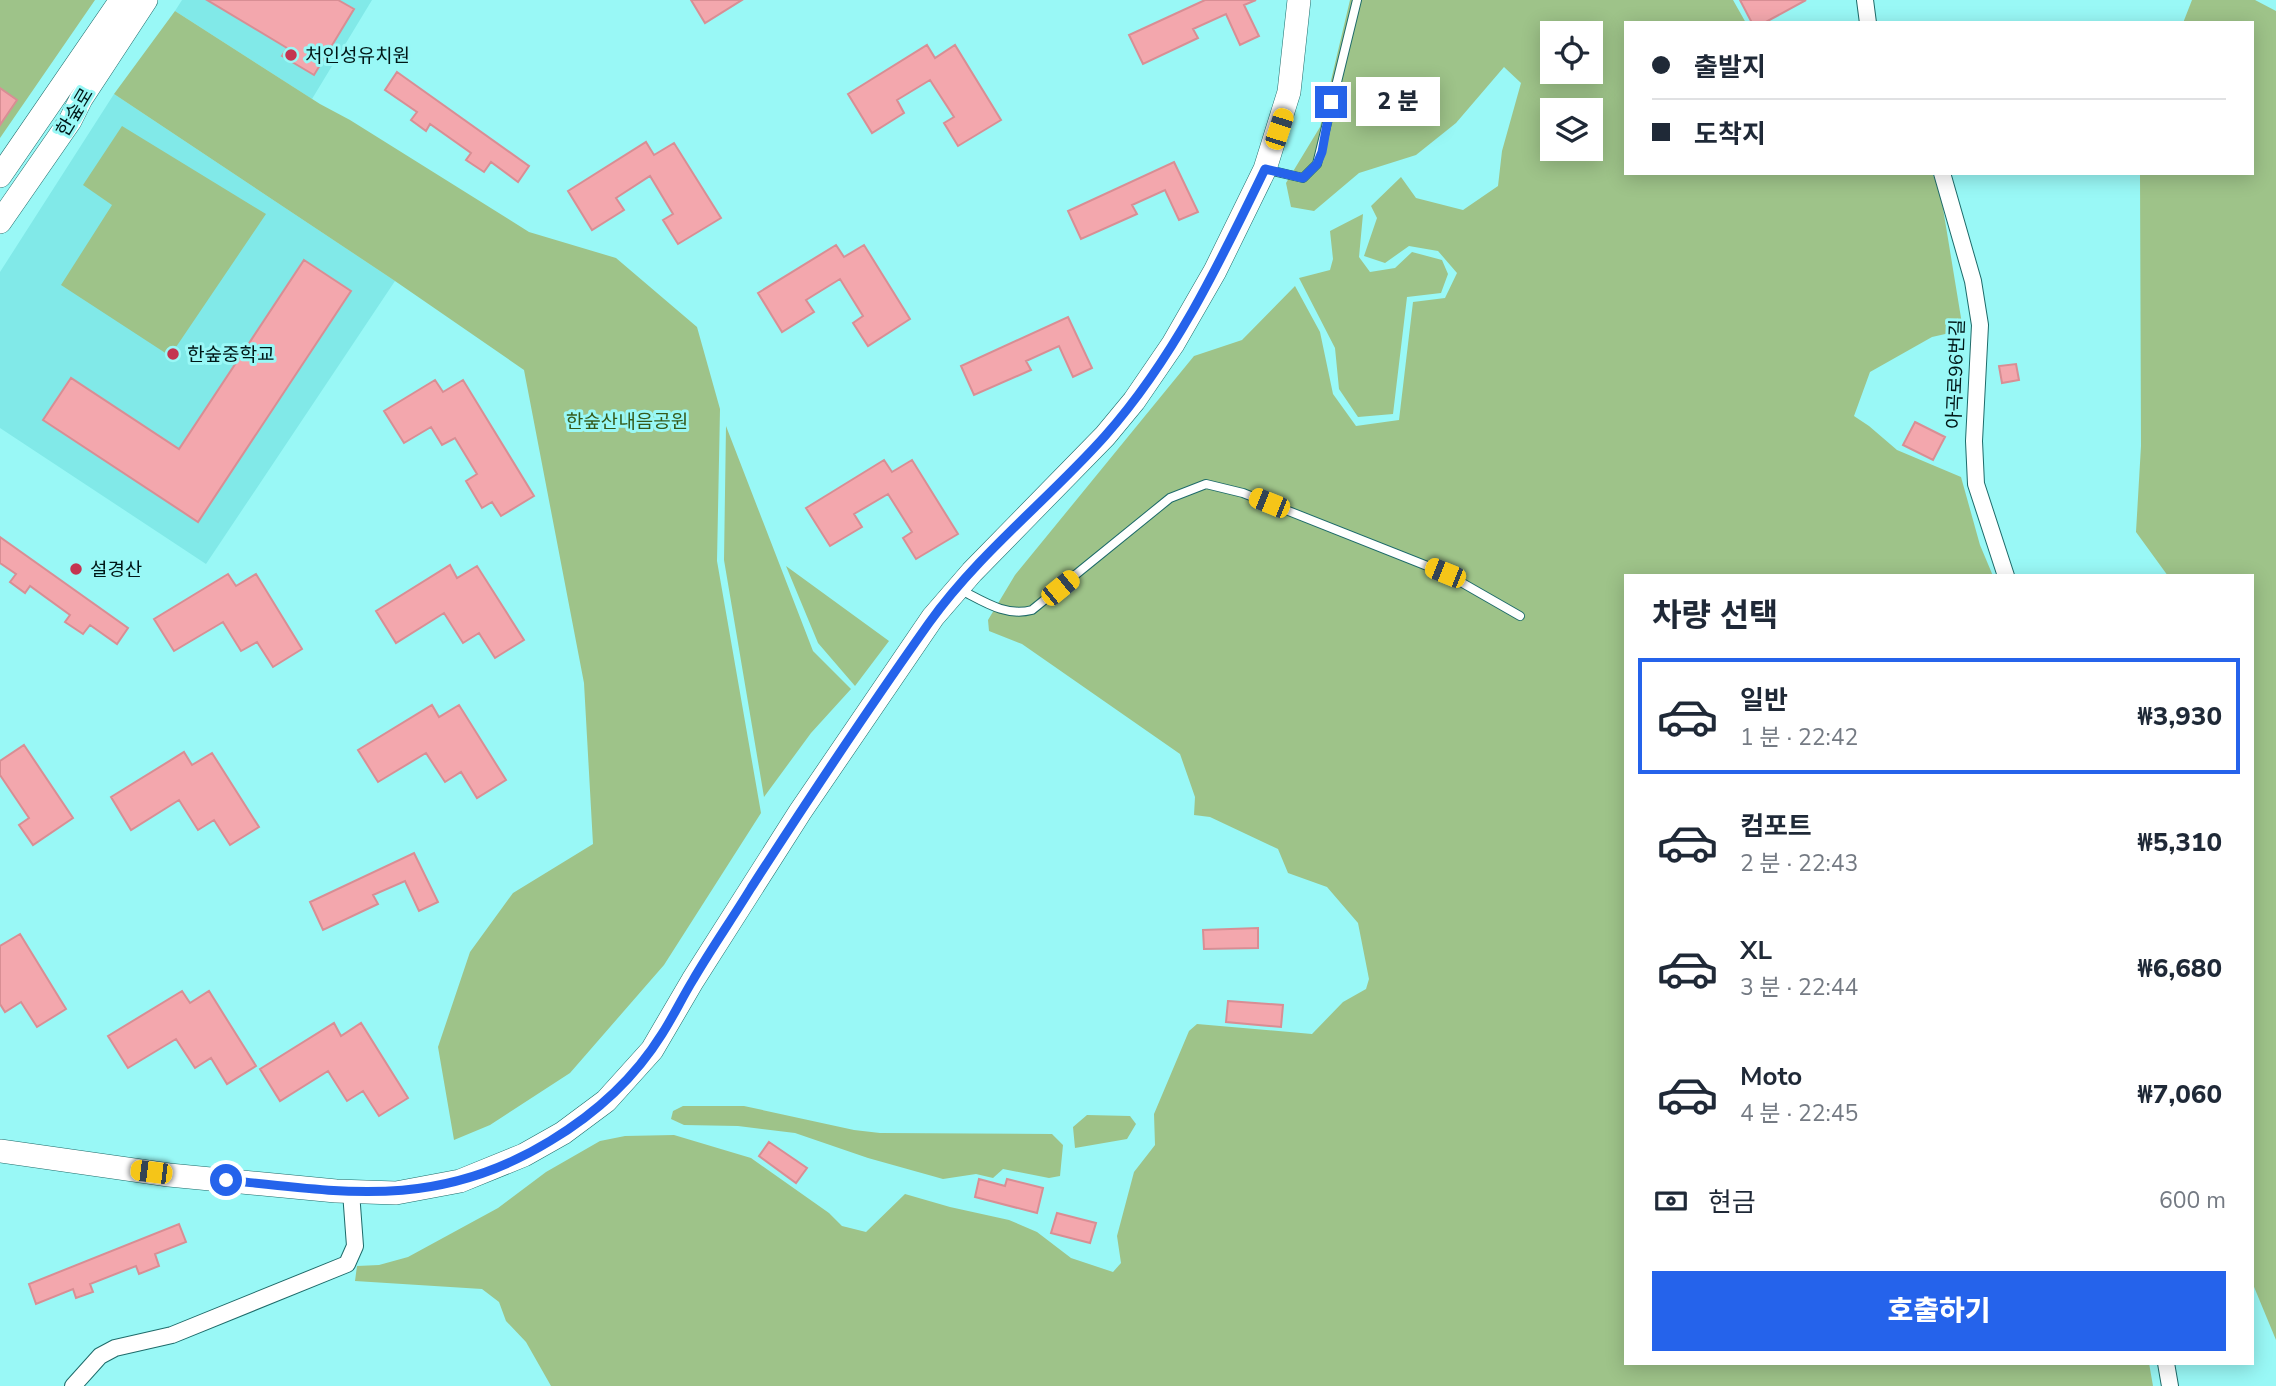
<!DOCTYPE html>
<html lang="ko">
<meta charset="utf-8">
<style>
:root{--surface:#fff;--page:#f2f2f3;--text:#1f2937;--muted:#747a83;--line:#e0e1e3;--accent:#2563eb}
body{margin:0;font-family:"Nunito Sans","Noto Sans KR",sans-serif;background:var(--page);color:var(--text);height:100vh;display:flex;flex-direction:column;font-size:26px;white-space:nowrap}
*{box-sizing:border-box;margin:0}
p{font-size:23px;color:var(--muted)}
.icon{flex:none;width:38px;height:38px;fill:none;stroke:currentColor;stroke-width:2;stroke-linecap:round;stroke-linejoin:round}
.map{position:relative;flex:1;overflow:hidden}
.sheet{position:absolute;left:1624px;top:574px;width:630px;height:791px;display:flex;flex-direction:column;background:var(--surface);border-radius:0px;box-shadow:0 4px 18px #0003}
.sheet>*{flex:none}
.hud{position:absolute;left:1624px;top:21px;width:630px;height:154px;border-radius:0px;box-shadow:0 4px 18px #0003;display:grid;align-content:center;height:154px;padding:0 28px;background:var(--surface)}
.fabs{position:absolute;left:1540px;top:21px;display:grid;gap:14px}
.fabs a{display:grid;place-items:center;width:63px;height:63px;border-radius:0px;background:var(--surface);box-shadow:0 4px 18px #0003;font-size:35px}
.end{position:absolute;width:32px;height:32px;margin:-16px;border:9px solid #2563eb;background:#fff;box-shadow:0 0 0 4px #fff}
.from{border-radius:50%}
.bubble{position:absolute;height:49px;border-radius:0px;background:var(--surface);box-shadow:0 4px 18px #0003;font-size:23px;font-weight:800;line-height:49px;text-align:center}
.car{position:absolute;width:21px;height:42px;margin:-21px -10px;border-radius:9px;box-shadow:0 0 5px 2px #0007;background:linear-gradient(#f5c518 24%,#345 0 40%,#f5c518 0 76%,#345 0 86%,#f5c518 0)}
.hud b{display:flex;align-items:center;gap:24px;height:66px;font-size:26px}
.hud b+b{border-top:2px solid var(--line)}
.hud i{width:18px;height:18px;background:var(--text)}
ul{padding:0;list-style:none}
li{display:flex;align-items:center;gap:21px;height:116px;margin:0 14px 10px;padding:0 14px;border:4px solid transparent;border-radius:0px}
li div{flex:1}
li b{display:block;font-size:26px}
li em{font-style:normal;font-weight:800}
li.on{border-color:var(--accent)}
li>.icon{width:63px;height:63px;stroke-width:1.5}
h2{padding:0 28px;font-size:32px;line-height:84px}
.pay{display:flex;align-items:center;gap:18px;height:77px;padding:0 28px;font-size:26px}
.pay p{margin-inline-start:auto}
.cta{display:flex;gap:14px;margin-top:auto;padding:14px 28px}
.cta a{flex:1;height:80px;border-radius:0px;background:var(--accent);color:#fff;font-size:28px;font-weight:800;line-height:80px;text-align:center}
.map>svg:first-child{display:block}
.built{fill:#81e9e8}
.green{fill:#9ec389;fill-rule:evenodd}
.building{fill:#f3a7ad;stroke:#d88e94;stroke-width:2}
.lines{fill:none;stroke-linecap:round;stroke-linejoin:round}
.lane-casing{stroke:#1e6b6a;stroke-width:10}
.street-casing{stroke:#1e6b6a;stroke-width:18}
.secondary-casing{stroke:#1e6b6a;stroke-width:24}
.lane{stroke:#fff;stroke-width:8}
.street{stroke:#fff;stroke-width:16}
.secondary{stroke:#fff;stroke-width:23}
.route{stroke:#2563eb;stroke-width:9}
.poi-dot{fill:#c43450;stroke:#99f8f6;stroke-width:2.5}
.labels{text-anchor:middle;stroke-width:6;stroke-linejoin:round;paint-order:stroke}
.poi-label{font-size:19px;fill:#001717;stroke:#99f8f6;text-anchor:start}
.street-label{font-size:19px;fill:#001717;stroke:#99f8f6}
.park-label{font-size:19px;fill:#35591a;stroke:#99f8f6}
</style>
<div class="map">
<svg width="2276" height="1386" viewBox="0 0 2276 1386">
<rect width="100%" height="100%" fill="#99f8f6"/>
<path class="built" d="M 182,0 L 372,0 L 312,99 L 175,11 Z
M 114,94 L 395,281 L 206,564 L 0,428 L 0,272 Z"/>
<path class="green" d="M 0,0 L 95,0 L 0,138 Z
M 1350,0 L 1733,0 L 1746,23 L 1626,23 L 1626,173 L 1932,173 L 1940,190 L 1963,330 L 1932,337 L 1870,372 L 1854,416 L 1869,426 L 1897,450 L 1961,477 L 1980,545 L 1993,576 L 1626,576 L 1626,1363 L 2149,1363 L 2153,1386 L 551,1386 L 526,1342 L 506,1321 L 499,1302 L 482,1289 L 355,1281 L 357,1266 L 379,1265 L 408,1257 L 498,1208 L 546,1172 L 600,1141 L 625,1136 L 674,1135 L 751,1158 L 829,1213 L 842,1226 L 866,1232 L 905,1194 L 950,1207 L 1009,1220 L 1037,1232 L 1071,1258 L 1113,1272 L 1121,1263 L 1117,1236 L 1134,1172 L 1155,1145 L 1154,1114 L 1189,1031 L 1197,1024 L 1312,1034 L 1343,1002 L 1366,989 L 1369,979 L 1358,923 L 1327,887 L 1288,873 L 1278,849 L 1210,817 L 1194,815 L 1195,797 L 1180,754 L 1022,644 L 989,631 L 988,620 L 1015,575 L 1194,356 L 1242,340 L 1295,286 L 1320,332 L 1333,394 L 1356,426 L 1399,420 L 1413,302 L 1445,298 L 1457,273 L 1438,251 L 1409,246 L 1385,263 L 1364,256 L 1377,218 L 1371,206 L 1401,177 L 1416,198 L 1463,210 L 1498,186 L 1502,151 L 1521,83 L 1504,67 L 1456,123 L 1416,155 L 1359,173 L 1314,211 L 1291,207 L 1286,183 L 1320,127 ZM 1552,33 L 1591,33 L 1591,72 L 1552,72 ZM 1552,110 L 1591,110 L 1591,149 L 1552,149 Z
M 2192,0 L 2255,0 L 2276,11 L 2276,1340 L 2252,1282 L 2252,576 L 2168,576 L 2136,532 L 2141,446 L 2140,173 L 2252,173 L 2252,23 L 2183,23 Z
M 175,11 L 320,104 L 350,120 L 529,232 L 616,258 L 697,327 L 720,409 L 717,561 L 761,813 L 664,965 L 570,1073 L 490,1125 L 454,1140 L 438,1047 L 470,952 L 513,893 L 593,844 L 584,683 L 524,370 L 395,281 L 114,94 Z
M 122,126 L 266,214 L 170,356 L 61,285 L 112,205 L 83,185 Z
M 1363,214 L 1359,257 L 1370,272 L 1395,268 L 1412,252 L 1442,260 L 1448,274 L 1441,293 L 1407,297 L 1393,414 L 1358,417 L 1339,389 L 1335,348 L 1299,278 L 1330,270 L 1333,259 L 1330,231 Z
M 726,426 L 813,651 L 851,689 L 811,733 L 764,797 L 724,560 Z
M 786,566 L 889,641 L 855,686 L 818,643 Z
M 683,1106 L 744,1106 L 854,1130 L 880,1133 L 1052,1134 L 1063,1145 L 1060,1176 L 1049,1178 L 1003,1169 L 993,1178 L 976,1174 L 943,1179 L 868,1158 L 795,1133 L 738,1126 L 684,1125 L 671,1119 L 673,1111 Z
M 1087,1115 L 1130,1116 L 1136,1124 L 1127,1139 L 1075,1148 L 1073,1127 Z"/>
<path class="building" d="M 207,0 L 338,0 L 354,9 L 314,75 L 282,56 L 287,48 Z
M 691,0 L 742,0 L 705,23 Z
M 1205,0 L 1256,0 L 1244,5 L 1259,36 L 1240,45 L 1226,14 L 1193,29 L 1198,38 L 1143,64 L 1129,35 Z
M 1740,0 L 1806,0 L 1764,23 L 1752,23 Z
M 927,45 L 935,58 L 955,45 L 1001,120 L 958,146 L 944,123 L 954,117 L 930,80 L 897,100 L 904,113 L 872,133 L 848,94 Z
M 397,72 L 529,166 L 518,182 L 491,162 L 484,172 L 466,160 L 471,153 L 430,124 L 426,131 L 411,120 L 417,112 L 385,90 Z
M 0,88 L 17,100 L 0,125 Z
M 646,142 L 654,155 L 674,143 L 721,218 L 678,244 L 663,220 L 673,214 L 650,176 L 616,198 L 624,210 L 592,230 L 568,191 Z
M 1174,162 L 1198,212 L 1179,220 L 1165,190 L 1132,205 L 1137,214 L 1081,239 L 1068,211 Z
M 836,245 L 844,257 L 864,245 L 910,319 L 868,346 L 853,323 L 863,316 L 840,279 L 806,300 L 814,312 L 782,332 L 758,293 Z
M 304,260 L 351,291 L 198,522 L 43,420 L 71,378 L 179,449 Z
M 1068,317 L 1092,368 L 1073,377 L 1059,346 L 1026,361 L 1031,370 L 974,395 L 961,366 Z
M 2016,364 L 2019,380 L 2002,383 L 1999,366 Z
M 435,380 L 443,392 L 463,380 L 534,496 L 501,516 L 492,502 L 482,508 L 466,481 L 477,474 L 455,438 L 442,445 L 431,427 L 404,443 L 384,411 Z
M 1915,422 L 1945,437 L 1933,460 L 1903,445 Z
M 884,460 L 892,472 L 912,460 L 958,534 L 916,559 L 903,538 L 912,532 L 888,494 L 854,514 L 862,527 L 830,546 L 806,508 Z
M 0,537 L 128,628 L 117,644 L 90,625 L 83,634 L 65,622 L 70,615 L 30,586 L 25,593 L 10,582 L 16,574 L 0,563 Z
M 450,565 L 457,578 L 477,566 L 524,640 L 495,658 L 479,633 L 463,643 L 444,613 L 396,643 L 376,611 Z
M 228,574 L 236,586 L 256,574 L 302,649 L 273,667 L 257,642 L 241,651 L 223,622 L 174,651 L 154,619 Z
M 432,705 L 439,717 L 459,705 L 506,780 L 477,798 L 461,772 L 445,782 L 426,753 L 378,782 L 358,750 Z
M 24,745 L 73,818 L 33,845 L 19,825 L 29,818 L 0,775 L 0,761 Z
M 184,752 L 192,765 L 212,753 L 259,827 L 230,845 L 214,820 L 198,830 L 179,800 L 131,830 L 111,797 Z
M 414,853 L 438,902 L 419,911 L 405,881 L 373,895 L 378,904 L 323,930 L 310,902 Z
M 1258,928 L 1258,948 L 1204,949 L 1203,930 Z
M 20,934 L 66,1009 L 37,1027 L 21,1002 L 5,1012 L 0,1004 L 0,946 Z
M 182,991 L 190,1003 L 209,991 L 256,1066 L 227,1084 L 211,1058 L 195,1068 L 176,1039 L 128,1068 L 108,1036 Z
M 1228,1001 L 1283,1005 L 1281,1027 L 1226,1022 Z
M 334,1023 L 341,1036 L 361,1023 L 408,1098 L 379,1116 L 363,1091 L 347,1101 L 328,1071 L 280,1101 L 260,1069 Z
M 769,1142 L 807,1168 L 796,1183 L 759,1156 Z
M 979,1179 L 1005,1186 L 1007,1179 L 1043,1188 L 1037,1213 L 975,1197 Z
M 1057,1213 L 1096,1223 L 1090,1243 L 1051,1233 Z
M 179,1224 L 186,1242 L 155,1254 L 159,1266 L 139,1274 L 136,1266 L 90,1284 L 93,1292 L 76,1298 L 73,1289 L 36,1304 L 29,1284 Z"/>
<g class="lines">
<g class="lane-casing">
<path id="lane" d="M 1268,170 L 1303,178 L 1317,164 L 1357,0
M 959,589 C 983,601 1005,617 1032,610 L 1170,498 L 1206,484 L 1243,493 L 1445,573 L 1520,616"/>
</g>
<g class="street-casing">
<path id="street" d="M 1865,0 L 1868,23
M 1942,173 L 1973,281 L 1980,325 L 1974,441 L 1976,484 L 2006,576
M 2166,1363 L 2170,1386
M 73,1386 L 100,1356 L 115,1348 L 172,1335 L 347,1264 L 355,1246 L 351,1192"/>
</g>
<g class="secondary-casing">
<path id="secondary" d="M 0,176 L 121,0
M 0,222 L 70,121 L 81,99 L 146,0
M 0,1151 L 169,1175 L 336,1191 L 396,1193 L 460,1181 L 524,1155 L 563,1133 L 606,1101 L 652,1050 L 693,980 L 800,812 L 933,617 L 972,572 L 1105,436 L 1134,401 L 1173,344 L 1215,271 L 1265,169 L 1289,92 L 1299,0"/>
</g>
<use href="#lane" class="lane"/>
<use href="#street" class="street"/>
<use href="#secondary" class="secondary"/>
</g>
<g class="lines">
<path class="route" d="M 226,1180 C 347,1193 439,1209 550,1141 C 595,1114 634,1079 662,1034 C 673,1017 682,998 693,980 C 711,949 732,919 751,888 C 809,798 868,709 929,623 C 979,553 1049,499 1105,436 C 1175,357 1220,262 1265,169 L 1303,178 L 1317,164 L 1322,152 L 1331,102"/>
</g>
<g class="poi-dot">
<circle cx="291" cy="55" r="7"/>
<circle cx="173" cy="354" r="7"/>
<circle cx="76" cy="569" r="7"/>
</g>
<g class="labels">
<g class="poi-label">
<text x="305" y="62">처인성유치원</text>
<text x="187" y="361">한숲중학교</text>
<text x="90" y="576">설경산</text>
</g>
<g class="street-label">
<text transform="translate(74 112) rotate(-59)" y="7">한숲로</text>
<text transform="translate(1955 374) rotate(-88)" y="7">아곡로96번길</text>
</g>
<g class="park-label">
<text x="627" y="428">한숲산내음공원</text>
</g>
</g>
</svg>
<div class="fabs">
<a><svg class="icon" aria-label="locate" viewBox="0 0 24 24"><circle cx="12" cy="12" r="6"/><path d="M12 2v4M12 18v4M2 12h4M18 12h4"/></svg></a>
<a><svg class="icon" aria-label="layers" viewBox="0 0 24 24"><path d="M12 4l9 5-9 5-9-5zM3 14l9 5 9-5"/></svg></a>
</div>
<i class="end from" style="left:226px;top:1180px"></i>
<i class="end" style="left:1331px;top:102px"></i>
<div class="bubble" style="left:1356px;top:77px;width:84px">2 분</div>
<i class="car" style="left:1279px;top:129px;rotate:18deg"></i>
<i class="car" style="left:1269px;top:503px;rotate:292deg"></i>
<i class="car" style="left:1445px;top:573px;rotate:292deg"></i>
<i class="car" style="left:1060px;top:588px;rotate:51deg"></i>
<i class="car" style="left:151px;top:1172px;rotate:277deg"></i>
<div class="hud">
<b><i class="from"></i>출발지</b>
<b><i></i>도착지</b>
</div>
<section class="sheet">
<h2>차량 선택</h2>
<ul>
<li class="on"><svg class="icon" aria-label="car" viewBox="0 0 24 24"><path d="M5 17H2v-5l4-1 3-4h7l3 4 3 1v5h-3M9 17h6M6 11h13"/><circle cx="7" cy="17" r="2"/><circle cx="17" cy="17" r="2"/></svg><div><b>일반</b><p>1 분 · 22:42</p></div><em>₩3,930</em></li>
<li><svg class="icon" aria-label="car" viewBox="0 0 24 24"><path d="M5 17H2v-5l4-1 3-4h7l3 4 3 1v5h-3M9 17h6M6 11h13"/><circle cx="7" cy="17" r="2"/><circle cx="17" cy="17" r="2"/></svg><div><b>컴포트</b><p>2 분 · 22:43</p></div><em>₩5,310</em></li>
<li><svg class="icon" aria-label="car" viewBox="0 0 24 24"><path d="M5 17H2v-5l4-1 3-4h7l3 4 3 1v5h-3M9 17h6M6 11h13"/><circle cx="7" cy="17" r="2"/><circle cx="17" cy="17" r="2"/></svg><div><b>XL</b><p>3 분 · 22:44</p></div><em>₩6,680</em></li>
<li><svg class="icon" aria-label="car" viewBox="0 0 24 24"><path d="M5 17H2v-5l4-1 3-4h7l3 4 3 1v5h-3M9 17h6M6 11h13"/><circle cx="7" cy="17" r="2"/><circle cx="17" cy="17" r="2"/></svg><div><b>Moto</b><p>4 분 · 22:45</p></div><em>₩7,060</em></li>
</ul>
<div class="pay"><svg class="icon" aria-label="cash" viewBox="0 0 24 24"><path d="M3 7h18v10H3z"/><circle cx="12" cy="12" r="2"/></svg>현금<p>600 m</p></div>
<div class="cta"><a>호출하기</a></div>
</section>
</div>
